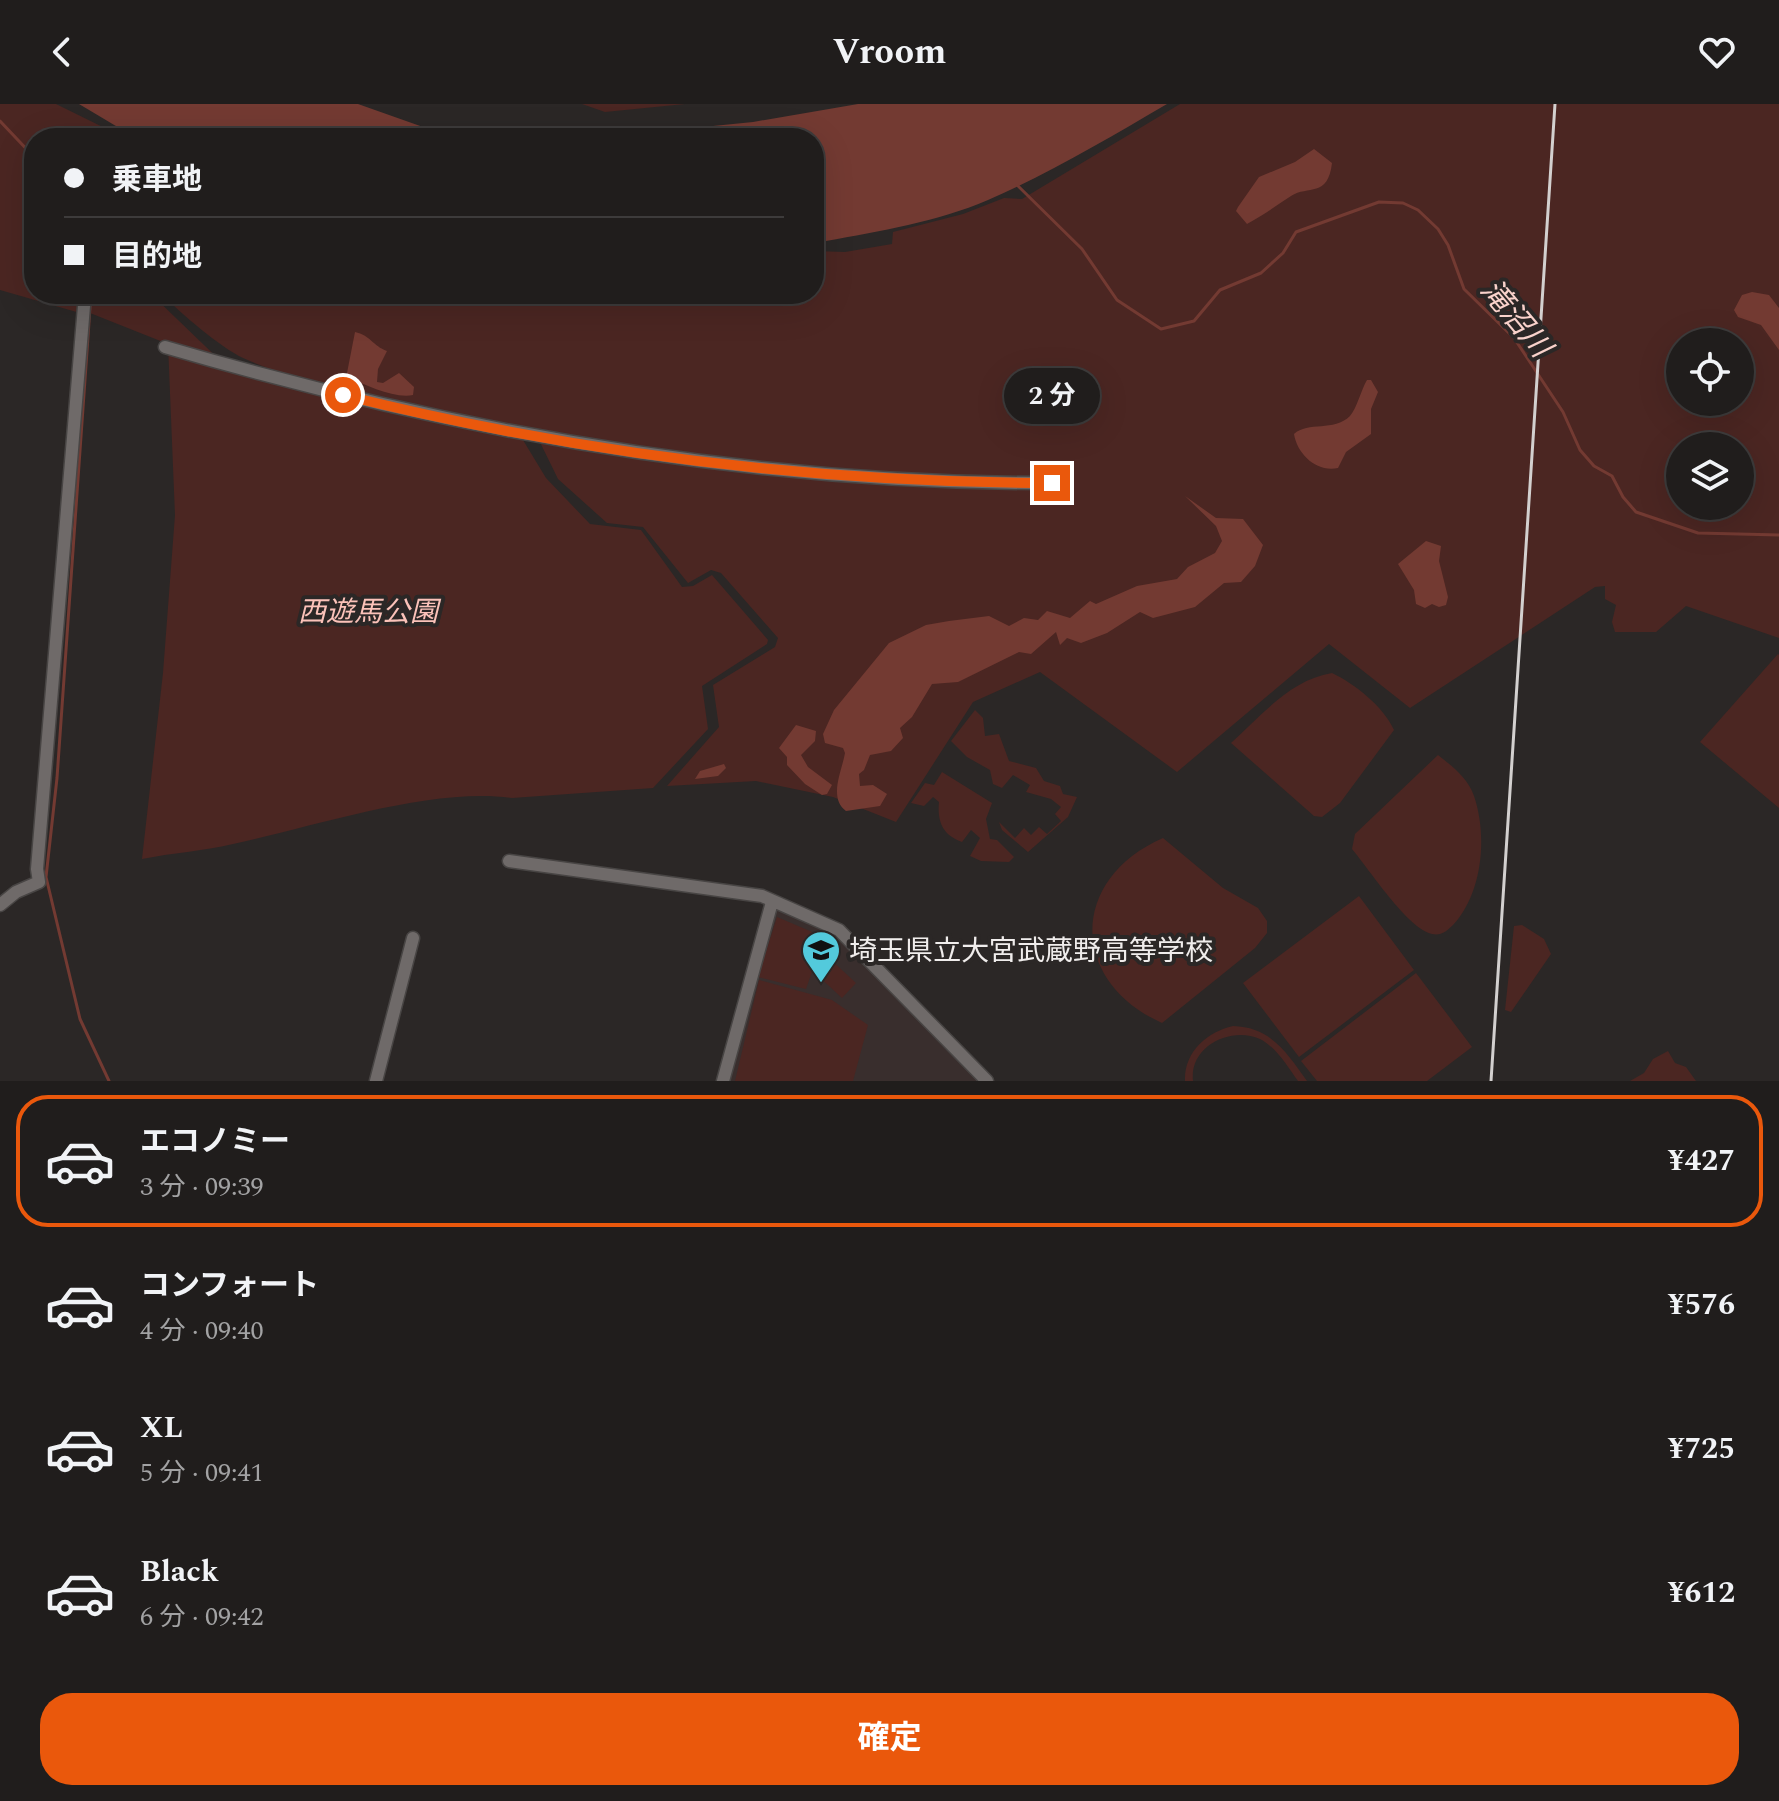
<!DOCTYPE html>
<html lang="ja">
<meta charset="utf-8">
<style>
:root{--surface:#201d1c;--page:#282625;--text:#f1f3f6;--muted:#a2a2a3;--line:#3d3b3b;--accent:#ea580c}
body{margin:0;font-family:Spectral,"Noto Sans JP",serif;background:var(--page);color:var(--text);height:100vh;display:flex;flex-direction:column;font-size:30px;white-space:nowrap}
*{box-sizing:border-box;margin:0}
p{font-size:26px;color:var(--muted)}
.icon{flex:none;width:44px;height:44px;fill:none;stroke:currentColor;stroke-width:2;stroke-linecap:round;stroke-linejoin:round}
.map{position:relative;height:977px;overflow:hidden}
.sheet{display:flex;flex-direction:column;background:var(--surface);flex:1}
.sheet>*{flex:none}
.guide{position:absolute;left:24px;top:24px;width:800px;height:176px;border-radius:32px;box-shadow:0 8px 32px #0002,0 0 0 2px var(--line);display:grid;align-content:center;height:176px;padding:0 40px;background:var(--surface)}
.controls{position:absolute;left:1666px;top:224px;display:grid;gap:16px}
.controls a{display:grid;place-items:center;width:88px;height:88px;border-radius:50%;background:var(--surface);box-shadow:0 8px 32px #0002,0 0 0 2px var(--line);font-size:40px}
.end{position:absolute;width:36px;height:36px;margin:-18px;border:10px solid #ea580c;background:#fff;box-shadow:0 0 0 4px #fff}
.from{border-radius:50%}
.bubble{position:absolute;height:56px;border-radius:28px;background:var(--surface);box-shadow:0 8px 32px #0002,0 0 0 2px var(--line);font-size:26px;font-weight:700;line-height:56px;text-align:center}
.guide b{display:flex;align-items:center;gap:28px;height:76px;font-size:30px}
.guide b+b{border-top:2px solid var(--line)}
.guide i{width:20px;height:20px;background:var(--text)}
ul{padding:14px 0 0;list-style:none}
li{display:flex;align-items:center;gap:24px;height:132px;margin:0 16px 12px;padding:0 24px;border:4px solid transparent;border-radius:32px}
li div{flex:1}
li b{display:block;font-size:30px}
li em{font-style:normal;font-weight:700}
li.current{border-color:var(--accent)}
li>.icon{width:72px;height:72px;stroke-width:1.5}
.primary-button{display:flex;gap:16px;margin-top:auto;padding:16px 40px}
.primary-button a{flex:1;height:92px;border-radius:32px;background:var(--accent);color:#fff;font-size:32px;font-weight:700;line-height:92px;text-align:center}
header{display:flex;justify-content:space-between;align-items:center;height:104px;padding:0 40px;background:var(--surface);font-size:36px;font-weight:700}
.map>svg:first-child{display:block}
.built{fill:#392e2d}
.green{fill:#4b2622;fill-rule:evenodd}
.water{fill:#733a32}
.lines{fill:none;stroke-linecap:round;stroke-linejoin:round}
.stream{stroke:#733a32;stroke-width:3}
.minor-casing{stroke:#484544;stroke-width:15}
.minor{stroke:#6f6a69;stroke-width:12}
.rail{stroke:#d3d0cf;stroke-width:3}
.route{stroke:#ea580c;stroke-width:10}
.labels{text-anchor:middle;stroke-width:8;stroke-linejoin:round;paint-order:stroke}
.park-label{font-size:28px;font-style:italic;fill:#fbc2b9;stroke:#2b2726}
.poi-label{font-size:28px;fill:#f0edec;stroke:#2b2726;text-anchor:start}
.water-label{font-size:30px;font-style:italic;fill:#f9d2cb;stroke:#2b2726}
</style>
<header><svg class="icon" aria-label="back" viewBox="0 0 24 24"><path d="M15 5l-7 7 7 7"/></svg>Vroom<svg class="icon" aria-label="heart" viewBox="0 0 24 24"><path d="M12 20l-8-8c-3-5 5-10 8-4 3-6 11-1 8 4z"/></svg></header>
<div class="map">
<svg width="1779" height="977" viewBox="0 0 1779 977">
<rect width="100%" height="100%" fill="#2b2726"/>
<path class="built" d="M 784,805 L 841,833 L 981,977 L 728,977 L 773,806 Z"/>
<path class="green" d="M 0,0 L 56,0 L 125,34 L 34,34 L 34,190 L 81,190 L 80,209 L 0,186 Z
M 582,0 L 685,0 L 605,8 Z
M 1180,0 L 1779,0 L 1779,534 L 1686,502 L 1656,528 L 1615,528 L 1612,518 L 1616,501 L 1605,495 L 1605,482 L 1595,483 L 1410,604 L 1329,540 L 1177,668 L 1040,568 L 973,598 L 896,718 L 833,693 L 756,677 L 667,682 L 719,623 L 713,581 L 775,543 L 778,534 L 721,469 L 711,466 L 688,479 L 643,423 L 607,419 L 558,375 L 534,326 C 438,307 333,294 243,254 C 220,243 180,209 162,190 L 814,190 L 814,147 L 845,148 L 892,140 L 893,128 L 963,110 L 1004,94 L 1022,95 ZM 1680,238 L 1740,238 L 1740,298 L 1680,298 ZM 1680,342 L 1740,342 L 1740,402 L 1680,402 Z
M 92,190 L 151,190 L 231,267 L 354,300 L 523,336 L 546,374 L 590,420 L 641,426 L 682,483 L 693,482 L 712,471 L 768,536 L 767,540 L 702,582 L 708,625 L 653,684 L 512,694 C 430,683 314,723 233,740 C 203,747 172,749 142,755 L 163,569 L 175,411 L 168,240 L 90,209 Z
M 1778,550 L 1779,551 L 1779,704 L 1700,638 Z
M 1332,569 C 1355,580 1383,602 1394,626 L 1340,699 L 1322,713 L 1314,712 L 1231,639 C 1262,611 1290,576 1332,569 Z
M 975,606 L 983,614 L 985,632 L 999,630 L 1009,657 L 1036,664 L 1044,677 L 1060,682 L 1063,690 L 1077,693 L 1068,713 L 1028,748 L 1002,726 L 999,718 L 1015,734 L 1024,724 L 1031,731 L 1039,723 L 1047,730 L 1061,717 L 1055,710 L 1061,703 L 1051,695 L 1026,688 L 1030,681 L 1013,671 L 1002,684 L 993,680 L 990,666 L 967,653 L 951,637 Z
M 1438,651 C 1453,663 1468,674 1474,692 C 1488,733 1482,790 1453,821 C 1447,827 1441,832 1432,830 C 1407,824 1369,765 1352,745 L 1355,730 Z
M 942,668 L 992,699 L 986,715 L 990,735 L 997,736 L 1014,753 L 1009,758 L 981,757 L 970,752 L 980,734 L 971,726 L 962,738 C 943,731 937,718 939,698 L 933,693 L 924,702 L 911,699 L 925,679 L 934,681 Z
M 1163,734 L 1223,784 L 1258,804 L 1267,817 L 1267,829 L 1255,844 L 1162,919 C 1069,877 1069,775 1163,734 Z
M 1359,792 L 1414,866 L 1299,953 L 1243,879 Z
M 777,813 L 824,833 L 806,885 L 758,873 Z
M 1522,821 L 1544,835 L 1551,850 L 1511,908 L 1505,906 L 1514,822 Z
M 829,854 L 856,879 L 842,894 L 815,869 Z
M 1416,869 L 1472,943 L 1427,977 L 1317,977 L 1301,957 Z
M 759,876 L 832,896 L 868,921 L 853,977 L 735,977 Z
M 1233,922 C 1271,923 1287,949 1307,977 L 1298,977 C 1287,962 1277,944 1260,935 C 1231,922 1189,942 1193,977 L 1185,977 C 1184,948 1207,928 1233,922 Z
M 1668,947 L 1675,959 L 1686,963 L 1696,977 L 1630,977 L 1644,969 L 1653,955 Z"/>
<path class="water" d="M 79,0 L 358,0 L 440,29 L 517,34 L 136,34 Z
M 858,0 L 1167,0 C 1109,34 1050,69 988,96 C 937,118 880,127 826,137 L 814,137 L 814,34 L 593,34 L 753,18 Z
M 1314,45 L 1332,59 C 1328,94 1308,81 1291,92 C 1276,102 1263,111 1247,120 L 1236,107 L 1238,103 L 1259,73 L 1295,58 Z
M 1752,188 L 1769,191 L 1779,204 L 1779,246 L 1761,221 L 1738,213 L 1734,206 L 1742,191 Z
M 355,228 C 370,231 373,242 387,247 L 378,265 L 377,278 L 383,279 L 399,269 L 414,283 L 413,291 C 395,295 366,281 349,274 L 347,269 Z
M 1367,276 L 1371,276 L 1378,288 L 1371,305 L 1371,330 L 1346,348 L 1338,364 C 1317,369 1297,350 1294,330 C 1308,317 1334,328 1350,312 C 1357,304 1361,286 1367,276 Z
M 1185,392 L 1216,414 L 1243,415 L 1263,441 L 1255,462 L 1241,478 L 1224,479 L 1195,503 L 1153,514 L 1140,508 L 1107,529 L 1081,539 L 1067,534 L 1060,541 L 1056,528 L 1031,550 L 1019,548 L 958,578 L 932,580 L 912,613 L 900,624 L 903,634 L 891,647 L 870,651 L 864,666 L 859,670 L 860,682 L 873,681 L 887,690 L 880,702 L 846,707 C 828,694 842,667 845,649 L 843,644 L 825,639 L 823,630 L 834,606 L 889,539 L 926,521 L 949,517 L 989,512 L 1009,522 L 1024,514 L 1038,516 L 1047,507 L 1070,514 L 1090,497 L 1096,500 L 1137,482 L 1177,475 L 1188,463 L 1215,449 L 1222,437 L 1216,422 Z
M 1426,437 L 1441,442 L 1439,457 L 1448,493 L 1446,501 L 1439,503 L 1432,500 L 1425,504 L 1416,500 L 1414,486 L 1398,460 Z
M 796,621 L 816,627 L 815,637 L 801,651 L 808,663 L 832,681 L 827,690 L 822,691 L 805,680 L 787,661 L 787,653 L 779,644 Z
M 724,660 L 726,664 L 718,672 L 695,675 L 700,667 Z"/>
<g class="lines">
<path class="stream" d="M 0,17 L 34,53
M 1017,81 L 1082,145 L 1117,196 L 1161,225 L 1194,217 L 1220,186 L 1261,169 L 1283,149 L 1296,128 L 1379,98 L 1403,99 L 1418,106 L 1438,125 L 1448,141 L 1464,185 L 1514,234 L 1563,308 L 1580,346 L 1594,362 L 1612,372 L 1623,393 L 1636,408 L 1698,429 L 1779,431
M 91,190 L 57,674 L 46,773 L 80,915 L 109,977"/>
<g class="minor-casing">
<path id="minor" d="M 165,243 C 454,328 750,380 1052,379
M 509,757 L 762,792 L 839,826 L 987,977
M 0,801 L 16,788 L 39,778 L 37,765 L 85,190
M 376,977 L 413,834
M 723,977 L 772,798"/>
</g>
<use href="#minor" class="minor"/>
<path class="rail" d="M 1491,977 L 1555,0"/>
</g>
<g class="lines">
<path class="route" d="M 343,291 C 576,349 813,379 1052,379"/>
</g>
<defs>
<g id="school-pin" transform="scale(2)"><path d="M0 17L-7.5 6A9.5 9.5 0 1 1 7.5 6Z" fill="#53cadc" stroke="#2b2726"/><path d="M0-5L7-2L0 1L-7-2ZM-4 1L0 2.5L4 1V4Q0 6-4 4Z" fill="#111"/></g>
</defs>
<g fill-rule="evenodd">
<use href="#school-pin" x="821" y="846"/>
</g>
<g class="labels">
<g class="park-label">
<text x="368" y="517">西遊馬公園</text>
</g>
<g class="poi-label">
<text x="849" y="856">埼玉県立大宮武蔵野高等学校</text>
</g>
<g class="water-label">
<text transform="translate(1516 214) rotate(50)" y="10">滝沼川</text>
</g>
</g>
</svg>
<div class="controls">
<a><svg class="icon" aria-label="locate" viewBox="0 0 24 24"><circle cx="12" cy="12" r="6"/><path d="M12 2v4M12 18v4M2 12h4M18 12h4"/></svg></a>
<a><svg class="icon" aria-label="layers" viewBox="0 0 24 24"><path d="M12 4l9 5-9 5-9-5zM3 14l9 5 9-5"/></svg></a>
</div>
<i class="end from" style="left:343px;top:291px"></i>
<i class="end" style="left:1052px;top:379px"></i>
<div class="bubble" style="left:1004px;top:264px;width:96px">2 分</div>
<div class="guide">
<b><i class="from"></i>乗車地</b>
<b><i></i>目的地</b>
</div>
</div>
<section class="sheet">
<ul>
<li class="current"><svg class="icon" aria-label="car" viewBox="0 0 24 24"><path d="M5 17H2v-5l4-1 3-4h7l3 4 3 1v5h-3M9 17h6M6 11h13"/><circle cx="7" cy="17" r="2"/><circle cx="17" cy="17" r="2"/></svg><div><b>エコノミー</b><p>3 分 · 09:39</p></div><em>¥427</em></li>
<li><svg class="icon" aria-label="car" viewBox="0 0 24 24"><path d="M5 17H2v-5l4-1 3-4h7l3 4 3 1v5h-3M9 17h6M6 11h13"/><circle cx="7" cy="17" r="2"/><circle cx="17" cy="17" r="2"/></svg><div><b>コンフォート</b><p>4 分 · 09:40</p></div><em>¥576</em></li>
<li><svg class="icon" aria-label="car" viewBox="0 0 24 24"><path d="M5 17H2v-5l4-1 3-4h7l3 4 3 1v5h-3M9 17h6M6 11h13"/><circle cx="7" cy="17" r="2"/><circle cx="17" cy="17" r="2"/></svg><div><b>XL</b><p>5 分 · 09:41</p></div><em>¥725</em></li>
<li><svg class="icon" aria-label="car" viewBox="0 0 24 24"><path d="M5 17H2v-5l4-1 3-4h7l3 4 3 1v5h-3M9 17h6M6 11h13"/><circle cx="7" cy="17" r="2"/><circle cx="17" cy="17" r="2"/></svg><div><b>Black</b><p>6 分 · 09:42</p></div><em>¥612</em></li>
</ul>
<div class="primary-button"><a>確定</a></div>
</section>
